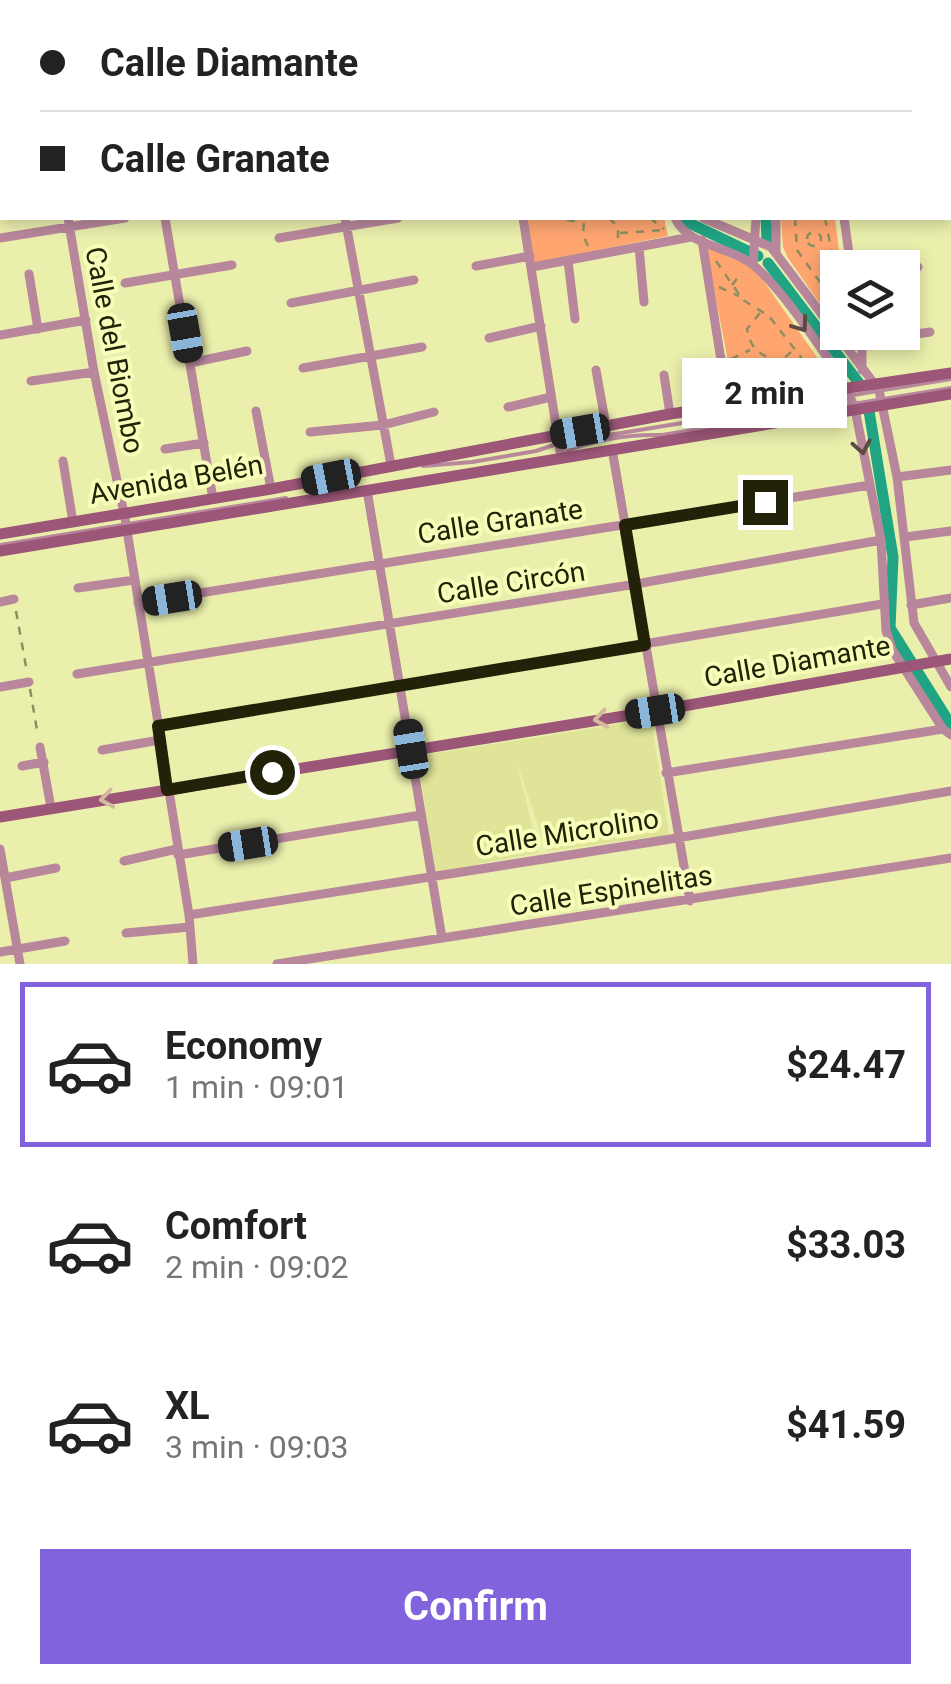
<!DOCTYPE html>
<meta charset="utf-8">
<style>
:root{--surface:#fff;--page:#f2f2f2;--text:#222;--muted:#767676;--line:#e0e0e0;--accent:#8163de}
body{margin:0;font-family:Roboto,sans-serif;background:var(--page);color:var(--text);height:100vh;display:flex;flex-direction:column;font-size:38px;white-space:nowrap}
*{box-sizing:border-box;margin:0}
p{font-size:32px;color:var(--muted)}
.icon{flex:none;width:55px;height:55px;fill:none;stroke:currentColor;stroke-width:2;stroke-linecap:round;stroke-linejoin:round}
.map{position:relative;height:964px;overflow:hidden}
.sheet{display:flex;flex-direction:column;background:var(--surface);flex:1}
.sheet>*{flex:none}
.guide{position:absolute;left:0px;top:0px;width:952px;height:220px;box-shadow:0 5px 15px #0003;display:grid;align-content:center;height:220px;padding:0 40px;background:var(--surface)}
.tools{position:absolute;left:820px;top:250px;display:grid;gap:20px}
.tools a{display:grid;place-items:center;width:100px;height:100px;border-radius:0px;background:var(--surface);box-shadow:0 5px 15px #0003;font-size:50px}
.end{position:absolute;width:45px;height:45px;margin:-22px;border:12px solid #212207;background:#fff;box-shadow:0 0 0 5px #fff}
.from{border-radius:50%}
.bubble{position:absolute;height:70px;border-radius:0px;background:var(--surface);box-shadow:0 5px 15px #0003;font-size:32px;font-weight:700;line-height:70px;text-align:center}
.car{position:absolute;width:30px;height:60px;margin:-30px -15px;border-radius:12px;box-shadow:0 0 8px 2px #0007;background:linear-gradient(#222 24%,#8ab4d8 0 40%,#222 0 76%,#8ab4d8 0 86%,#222 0)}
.guide b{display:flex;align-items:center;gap:35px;height:95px;font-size:38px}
.guide b+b{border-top:2px solid var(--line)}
.guide i{width:25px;height:25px;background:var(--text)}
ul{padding:18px 0 0;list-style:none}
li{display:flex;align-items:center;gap:30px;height:165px;margin:0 20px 15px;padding:0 20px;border:5px solid transparent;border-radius:0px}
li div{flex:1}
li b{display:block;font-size:38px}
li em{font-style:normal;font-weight:700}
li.selected{border-color:var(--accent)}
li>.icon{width:90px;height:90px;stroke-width:1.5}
.cta{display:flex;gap:20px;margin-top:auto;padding:20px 40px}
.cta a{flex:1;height:115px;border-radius:0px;background:var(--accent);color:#fff;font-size:40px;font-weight:700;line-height:115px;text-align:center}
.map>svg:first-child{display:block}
.built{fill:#dfe499}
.green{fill:#ffa670}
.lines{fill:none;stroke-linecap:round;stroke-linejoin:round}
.canal{stroke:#20a484;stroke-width:11}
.path{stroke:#8c8f5f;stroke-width:2.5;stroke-dasharray:8 8;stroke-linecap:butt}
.lane{stroke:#b8879c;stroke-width:4}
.street{stroke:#b8879c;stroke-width:9}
.secondary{stroke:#9c5677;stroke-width:11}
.oneway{stroke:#5d4a43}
.oneway2{stroke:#d3ba9f}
.route{stroke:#212207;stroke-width:12}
.labels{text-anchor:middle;stroke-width:8;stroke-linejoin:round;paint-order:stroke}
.street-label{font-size:28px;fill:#212207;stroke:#f7fcb9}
</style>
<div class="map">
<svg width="951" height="964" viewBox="0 0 951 964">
<rect width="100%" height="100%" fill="#eaefac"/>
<path class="built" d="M 651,719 L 669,835 L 547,851 L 516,760 L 539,853 L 434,872 L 418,756 Z"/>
<path class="green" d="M 522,218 L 664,218 L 668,236 L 529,264 Z
M 781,218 L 835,218 L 841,267 L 838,268 L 837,328 L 788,258 L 783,247 Z
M 706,248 L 753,266 L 835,383 L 735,397 Z"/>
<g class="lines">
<path class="canal" d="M 604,0 L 605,2
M 757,0 L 757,2
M 685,218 L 687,222 L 758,256
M 766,218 L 767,241
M 768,263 L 859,383
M 869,411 L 893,557 L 890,628 L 951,725"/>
<path class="path" d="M 609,218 L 618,227 L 618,240
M 650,218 L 664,229
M 795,218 L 797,250 L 838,307
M 825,218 L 838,283
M 567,220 L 582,222
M807 239a7 7 0 1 1 14 0a7 7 0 1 1-14 0Z
M 620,233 L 665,230
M 588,246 L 583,235 L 584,222 L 591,218
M 716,261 L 743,300 L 769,316 L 820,382
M 732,285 L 742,272
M 719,287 L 739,296
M 760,313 L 747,329 C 750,349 761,356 780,362
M 731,359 L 750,350
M 778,387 L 780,362 L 792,351
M 16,611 L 27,672
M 30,689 L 38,736"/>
<path class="lane" d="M 562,453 C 593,440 628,434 662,435 L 951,388
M 423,466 L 472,462 L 536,451 L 560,443 L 951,379
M 0,545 L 286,498"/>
<path class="street" d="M 83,0 L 84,2
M 172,0 L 172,2
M 247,0 L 248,2
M 315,0 L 316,2
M 392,0 L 392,2
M 431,0 L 432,2
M 499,0 L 499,2
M 577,0 L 577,2
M 588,0 L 589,2
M 611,0 L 612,2
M 748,0 L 748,2
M 770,0 L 770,2
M 0,6 L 2,21
M 950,35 L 951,42
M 950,82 L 951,82
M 1,97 L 2,97
M 950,130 L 951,129
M 68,218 L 94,372 L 125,518 L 189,915 L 193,964
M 165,218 L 213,499
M 345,218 L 391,465
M 523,218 L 561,457
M 675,218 C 687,246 729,246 752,264 C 780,286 844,376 855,409 L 881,540 L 886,631 L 893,651 L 943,729 L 951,735
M 703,218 L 771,247 L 879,390 L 897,477 L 914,623 L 951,687
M 776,218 L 776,252
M 844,218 L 851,268
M 0,238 L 125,218
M 279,238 L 398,218
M 702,240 L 720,354 L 732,405
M 639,247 L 644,302
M 568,261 L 575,319
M 753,264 L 756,218
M 476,266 L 530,256
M 532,267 L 691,237
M 902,269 L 918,267
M 29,274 L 38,329
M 125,283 L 232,265
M 291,303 L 414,280
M 862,332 L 862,370
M 0,335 L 86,320
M 489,338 L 541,326
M 863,342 L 930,332
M 190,363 L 247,351
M 303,368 L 422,347
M 596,370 L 606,426
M 664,375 L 670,414
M 31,381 L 94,372
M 508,407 L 551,397
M 256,411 L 271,489
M 310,432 L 383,425 L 434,412
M 165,449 L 204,443
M 612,449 L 690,901
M 63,461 L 73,522
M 897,477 L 951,470
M 367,490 L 442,938
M 905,537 L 951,531
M 78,588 L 134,580
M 0,602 L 14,599
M 138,603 L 870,485
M 911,605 L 951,598
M 77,674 L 636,584 L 881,540
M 0,687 L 29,682
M 157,726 L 882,604
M 40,747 L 51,808
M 102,750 L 160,740
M 22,766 L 44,762
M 666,773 L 943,729
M 0,849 L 20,964
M 178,855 L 421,815
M 124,861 L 177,849
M 5,878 L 56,868
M 189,915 L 677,838 L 951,791
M 126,933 L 190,927
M 0,952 L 65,941
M 277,964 L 951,858"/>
<path class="secondary" d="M 214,2 L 229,0
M 0,39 L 2,38
M 0,534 L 271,489 L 670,414 L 951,373
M 0,551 L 951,394
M 0,817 L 655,711 L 951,659"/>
</g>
<defs><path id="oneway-chevron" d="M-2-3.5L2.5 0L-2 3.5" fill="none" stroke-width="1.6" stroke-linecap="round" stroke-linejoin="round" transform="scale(2.5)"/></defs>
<g class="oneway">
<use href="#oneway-chevron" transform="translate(801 325) rotate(54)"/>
<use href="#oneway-chevron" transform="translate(862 447) rotate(79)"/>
</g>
<g class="oneway2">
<use href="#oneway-chevron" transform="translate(601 719) rotate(171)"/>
<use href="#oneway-chevron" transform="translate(107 799) rotate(171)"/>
</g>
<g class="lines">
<path class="route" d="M 272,772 L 167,790 L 158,726 L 645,645 L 625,525 L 765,502"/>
</g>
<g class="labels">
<g class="street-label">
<text transform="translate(115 350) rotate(79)" y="10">Calle del Biombo</text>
<text transform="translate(176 479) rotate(-10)" y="10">Avenida Belén</text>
<text transform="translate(500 521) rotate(-9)" y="10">Calle Granate</text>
<text transform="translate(511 582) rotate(-9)" y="10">Calle Circón</text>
<text transform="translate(797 661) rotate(-10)" y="10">Calle Diamante</text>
<text transform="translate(567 832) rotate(-9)" y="10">Calle Microlino</text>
<text transform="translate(611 890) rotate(-9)" y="10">Calle Espinelitas</text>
</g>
</g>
</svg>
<div class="tools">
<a><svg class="icon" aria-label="layers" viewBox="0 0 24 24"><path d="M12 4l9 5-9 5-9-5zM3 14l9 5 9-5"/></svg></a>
</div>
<i class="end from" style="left:272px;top:772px"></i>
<i class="end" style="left:765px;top:502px"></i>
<div class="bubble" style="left:682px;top:358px;width:165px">2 min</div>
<i class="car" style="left:185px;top:333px;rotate:170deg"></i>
<i class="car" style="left:580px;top:431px;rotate:260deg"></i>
<i class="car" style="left:331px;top:477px;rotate:259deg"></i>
<i class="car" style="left:172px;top:598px;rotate:261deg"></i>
<i class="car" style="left:655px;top:711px;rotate:261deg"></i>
<i class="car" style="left:411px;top:749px;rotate:351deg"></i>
<i class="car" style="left:248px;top:844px;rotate:261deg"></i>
<div class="guide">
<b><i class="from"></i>Calle Diamante</b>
<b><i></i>Calle Granate</b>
</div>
</div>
<section class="sheet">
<ul>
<li class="selected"><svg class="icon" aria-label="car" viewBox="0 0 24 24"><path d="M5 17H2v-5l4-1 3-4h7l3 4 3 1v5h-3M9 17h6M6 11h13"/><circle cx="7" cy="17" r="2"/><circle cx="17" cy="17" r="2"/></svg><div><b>Economy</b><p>1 min · 09:01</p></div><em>$24.47</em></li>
<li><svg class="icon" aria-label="car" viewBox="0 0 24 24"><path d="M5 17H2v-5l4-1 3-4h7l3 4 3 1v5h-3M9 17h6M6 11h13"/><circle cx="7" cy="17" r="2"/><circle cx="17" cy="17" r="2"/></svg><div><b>Comfort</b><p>2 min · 09:02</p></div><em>$33.03</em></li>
<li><svg class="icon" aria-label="car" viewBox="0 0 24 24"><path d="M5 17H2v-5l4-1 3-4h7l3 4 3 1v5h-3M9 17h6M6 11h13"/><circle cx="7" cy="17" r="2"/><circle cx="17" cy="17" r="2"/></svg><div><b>XL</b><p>3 min · 09:03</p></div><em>$41.59</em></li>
</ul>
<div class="cta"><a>Confirm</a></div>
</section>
